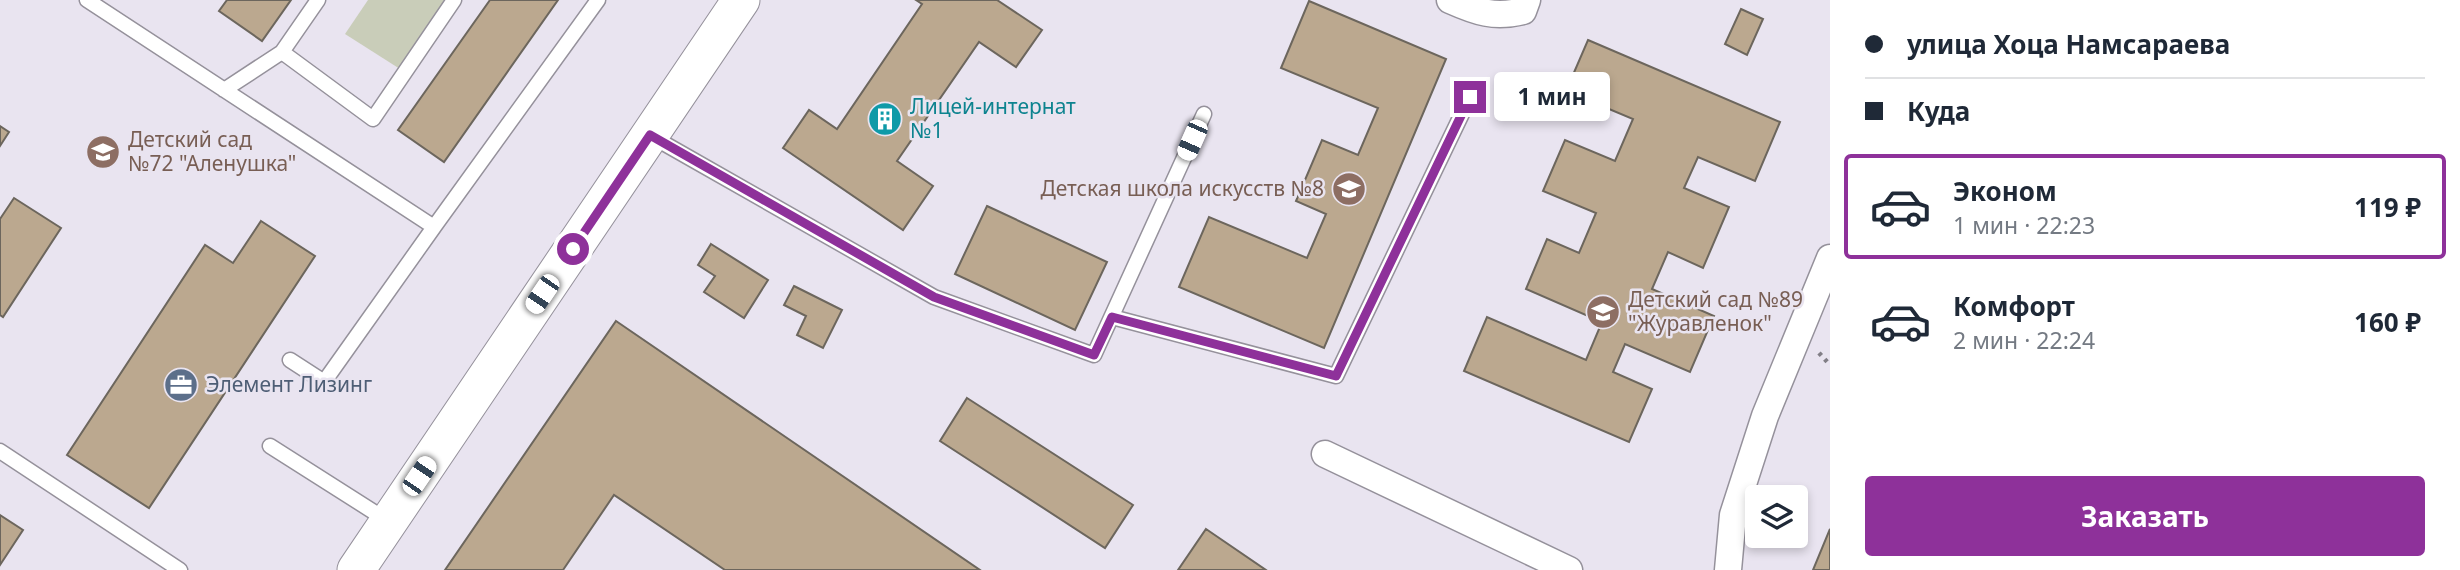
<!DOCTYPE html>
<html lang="ru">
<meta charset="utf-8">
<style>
:root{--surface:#fff;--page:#f6f6f7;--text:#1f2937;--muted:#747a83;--line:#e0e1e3;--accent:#8e319a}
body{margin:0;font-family:"Noto Sans",sans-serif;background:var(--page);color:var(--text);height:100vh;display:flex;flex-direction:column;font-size:26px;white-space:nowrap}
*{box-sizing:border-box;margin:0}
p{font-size:23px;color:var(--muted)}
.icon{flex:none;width:38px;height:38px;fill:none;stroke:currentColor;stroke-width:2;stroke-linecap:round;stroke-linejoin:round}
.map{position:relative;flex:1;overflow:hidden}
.panel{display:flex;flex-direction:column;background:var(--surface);width:630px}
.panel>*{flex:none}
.top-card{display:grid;align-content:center;height:154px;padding:0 35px;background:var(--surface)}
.controls{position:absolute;left:1745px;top:485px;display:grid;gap:14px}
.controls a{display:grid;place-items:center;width:63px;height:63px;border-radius:7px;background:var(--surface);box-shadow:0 4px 10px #0003;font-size:35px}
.end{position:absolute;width:32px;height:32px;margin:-16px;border:9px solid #8e319a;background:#fff;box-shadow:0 0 0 4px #fff}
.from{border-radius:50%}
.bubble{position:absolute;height:49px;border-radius:7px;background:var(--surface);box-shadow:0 4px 10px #0003;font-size:23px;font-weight:700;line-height:49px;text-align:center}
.car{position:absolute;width:21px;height:42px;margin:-21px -10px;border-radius:9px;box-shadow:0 0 5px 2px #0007;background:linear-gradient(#fff 24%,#345 0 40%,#fff 0 76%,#345 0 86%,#fff 0)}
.top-card b{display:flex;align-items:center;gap:24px;height:66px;font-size:26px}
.top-card b+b{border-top:2px solid var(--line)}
.top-card i{width:18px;height:18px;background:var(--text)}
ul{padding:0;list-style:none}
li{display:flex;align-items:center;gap:21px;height:105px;margin:0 14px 10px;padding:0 21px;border:4px solid transparent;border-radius:7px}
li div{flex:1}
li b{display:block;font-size:26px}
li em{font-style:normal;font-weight:700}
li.active{border-color:var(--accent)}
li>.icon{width:63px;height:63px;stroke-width:1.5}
.cta{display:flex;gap:14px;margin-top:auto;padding:14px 35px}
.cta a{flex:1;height:80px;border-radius:7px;background:var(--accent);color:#fff;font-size:28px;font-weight:700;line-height:80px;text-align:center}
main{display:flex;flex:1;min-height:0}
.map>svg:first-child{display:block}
.green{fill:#c9cdb9}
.building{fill:#bba88f;stroke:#6c665d;stroke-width:2}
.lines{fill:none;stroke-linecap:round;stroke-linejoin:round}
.lane-casing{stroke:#95919b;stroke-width:17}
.street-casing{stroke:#95919b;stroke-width:29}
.secondary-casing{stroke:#95919b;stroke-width:39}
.path{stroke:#817e86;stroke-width:4.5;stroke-dasharray:3.5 5;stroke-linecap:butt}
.lane{stroke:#fff;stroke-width:14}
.street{stroke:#fff;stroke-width:26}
.secondary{stroke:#fff;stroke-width:37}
.route{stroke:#8e319a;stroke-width:9}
.labels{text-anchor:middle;stroke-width:5;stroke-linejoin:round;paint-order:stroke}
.culture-label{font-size:21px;fill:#0d838f;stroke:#e9e4f0;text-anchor:start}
.education-label{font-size:21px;fill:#785e54;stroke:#e9e4f0;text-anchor:start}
.service-label{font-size:21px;fill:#4e5e75;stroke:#e9e4f0;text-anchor:start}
</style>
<main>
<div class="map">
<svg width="1830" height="570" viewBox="0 0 1830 570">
<rect width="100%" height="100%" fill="#e9e4f0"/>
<path class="green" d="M 368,0 L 445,0 L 400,69 L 345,34 Z"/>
<path class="building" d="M 227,0 L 291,0 L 262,41 L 219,11 Z
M 490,0 L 558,0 L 444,162 L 398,130 Z
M 916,0 L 997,0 L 1042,30 L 1016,67 L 979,42 L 897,161 L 933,186 L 903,230 L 783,148 L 809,110 L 837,129 L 922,4 Z
M 1309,1 L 1446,59 L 1324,348 L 1179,287 L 1209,217 L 1307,258 L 1326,214 L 1296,201 L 1322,140 L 1358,155 L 1378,108 L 1281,68 Z
M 1741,9 L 1763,19 L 1747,55 L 1725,44 Z
M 1588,40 L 1780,122 L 1755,181 L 1698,157 L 1684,188 L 1729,207 L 1703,268 L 1668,252 L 1652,289 L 1714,316 L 1690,372 L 1625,344 L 1613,372 L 1652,389 L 1629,442 L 1464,371 L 1487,317 L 1586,360 L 1602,322 L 1526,289 L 1547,239 L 1579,253 L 1596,213 L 1543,191 L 1565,140 L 1615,161 L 1633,119 L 1566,91 Z
M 0,126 L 9,132 L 0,146 Z
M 14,198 L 61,228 L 3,317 L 0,315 L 0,219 Z
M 987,206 L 1107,262 L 1075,330 L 955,274 Z
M 261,221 L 315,256 L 149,508 L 67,455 L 205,245 L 233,263 Z
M 711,244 L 768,280 L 744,318 L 704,292 L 715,276 L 698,265 Z
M 794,286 L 842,310 L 823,348 L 797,335 L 806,316 L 784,305 Z
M 616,321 L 980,570 L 725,570 L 614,495 L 563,570 L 445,570 Z
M 967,398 L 1133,505 L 1105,548 L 940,441 Z
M 0,515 L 23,530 L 0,565 Z
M 1206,529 L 1266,570 L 1178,570 Z
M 1830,529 L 1830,570 L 1813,570 Z"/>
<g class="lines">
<g class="lane-casing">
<path id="lane" d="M 87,0 L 434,227 L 598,0
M 282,52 L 373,119 L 454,0
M 224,90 L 282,52 L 318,0
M 651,136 L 934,297 L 1094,355 L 1204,114
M 1112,317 L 1336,376 L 1470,97
M 290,360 L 324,382 L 434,227
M 270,446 L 388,521
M 0,451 L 180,570"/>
</g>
<g class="street-casing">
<path id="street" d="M 1450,0 C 1477,12 1494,18 1523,11 L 1527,0
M 1325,454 L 1569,570
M 1728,570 L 1733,515 L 1765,416 L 1830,258"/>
</g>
<g class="secondary-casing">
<path id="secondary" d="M 356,570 L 741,0"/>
</g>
<path class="path" d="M 1819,353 L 1830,365"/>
<use href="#lane" class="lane"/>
<use href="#street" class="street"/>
<use href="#secondary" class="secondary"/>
</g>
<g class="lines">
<path class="route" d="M 573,249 L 650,135 L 934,297 L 1094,355 L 1112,317 L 1336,376 L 1470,97"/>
</g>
<defs>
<g id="building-disc" transform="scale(1.75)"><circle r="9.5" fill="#0f9aa8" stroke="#e9e4f0"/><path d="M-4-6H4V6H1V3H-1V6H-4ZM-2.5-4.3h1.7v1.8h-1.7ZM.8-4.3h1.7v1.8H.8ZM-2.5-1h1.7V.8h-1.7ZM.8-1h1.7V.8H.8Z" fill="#fff"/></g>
<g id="school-disc" transform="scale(1.75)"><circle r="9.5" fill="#8d6e63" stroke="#e9e4f0"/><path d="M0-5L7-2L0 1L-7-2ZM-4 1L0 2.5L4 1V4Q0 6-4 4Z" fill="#fff"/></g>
<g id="office-disc" transform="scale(1.75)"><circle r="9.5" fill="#5c6f8a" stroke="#e9e4f0"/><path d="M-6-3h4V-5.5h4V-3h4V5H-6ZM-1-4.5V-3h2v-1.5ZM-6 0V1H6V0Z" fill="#fff"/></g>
</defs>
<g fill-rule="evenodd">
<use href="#building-disc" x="885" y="119"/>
<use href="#school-disc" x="103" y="152"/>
<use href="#school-disc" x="1349" y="189"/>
<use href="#school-disc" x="1603" y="312"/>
<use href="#office-disc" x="181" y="385"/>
</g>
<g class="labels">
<g class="culture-label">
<text x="910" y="114">Лицей-интернат<tspan x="910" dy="24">№1</tspan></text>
</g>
<g class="education-label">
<text x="128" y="147">Детский сад<tspan x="128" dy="24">№72 "Аленушка"</tspan></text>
<text x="1324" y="196" text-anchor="end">Детская школа искусств №8</text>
<text x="1628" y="307">Детский сад №89<tspan x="1628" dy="24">"Журавленок"</tspan></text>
</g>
<g class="service-label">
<text x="206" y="392">Элемент Лизинг</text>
</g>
</g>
</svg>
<div class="controls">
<a><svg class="icon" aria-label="layers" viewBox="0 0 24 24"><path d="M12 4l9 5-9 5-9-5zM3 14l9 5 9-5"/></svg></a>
</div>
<i class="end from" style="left:573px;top:249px"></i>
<i class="end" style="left:1470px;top:97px"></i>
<div class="bubble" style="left:1494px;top:72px;width:116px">1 мин</div>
<i class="car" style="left:1192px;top:140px;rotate:204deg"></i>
<i class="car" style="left:542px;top:294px;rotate:214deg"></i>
<i class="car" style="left:419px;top:476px;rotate:34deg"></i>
</div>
<section class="panel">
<div class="top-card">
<b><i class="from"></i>улица Хоца Намсараева</b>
<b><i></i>Куда</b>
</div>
<ul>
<li class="active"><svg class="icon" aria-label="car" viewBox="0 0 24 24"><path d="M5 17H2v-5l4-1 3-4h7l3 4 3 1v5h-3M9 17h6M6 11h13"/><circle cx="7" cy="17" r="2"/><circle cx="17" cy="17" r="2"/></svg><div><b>Эконом</b><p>1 мин · 22:23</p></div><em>119 ₽</em></li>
<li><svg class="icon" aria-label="car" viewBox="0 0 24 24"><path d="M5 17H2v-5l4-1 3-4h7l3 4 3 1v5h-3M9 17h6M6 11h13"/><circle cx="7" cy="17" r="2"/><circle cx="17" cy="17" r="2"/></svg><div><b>Комфорт</b><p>2 мин · 22:24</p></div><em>160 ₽</em></li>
</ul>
<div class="cta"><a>Заказать</a></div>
</section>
</main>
